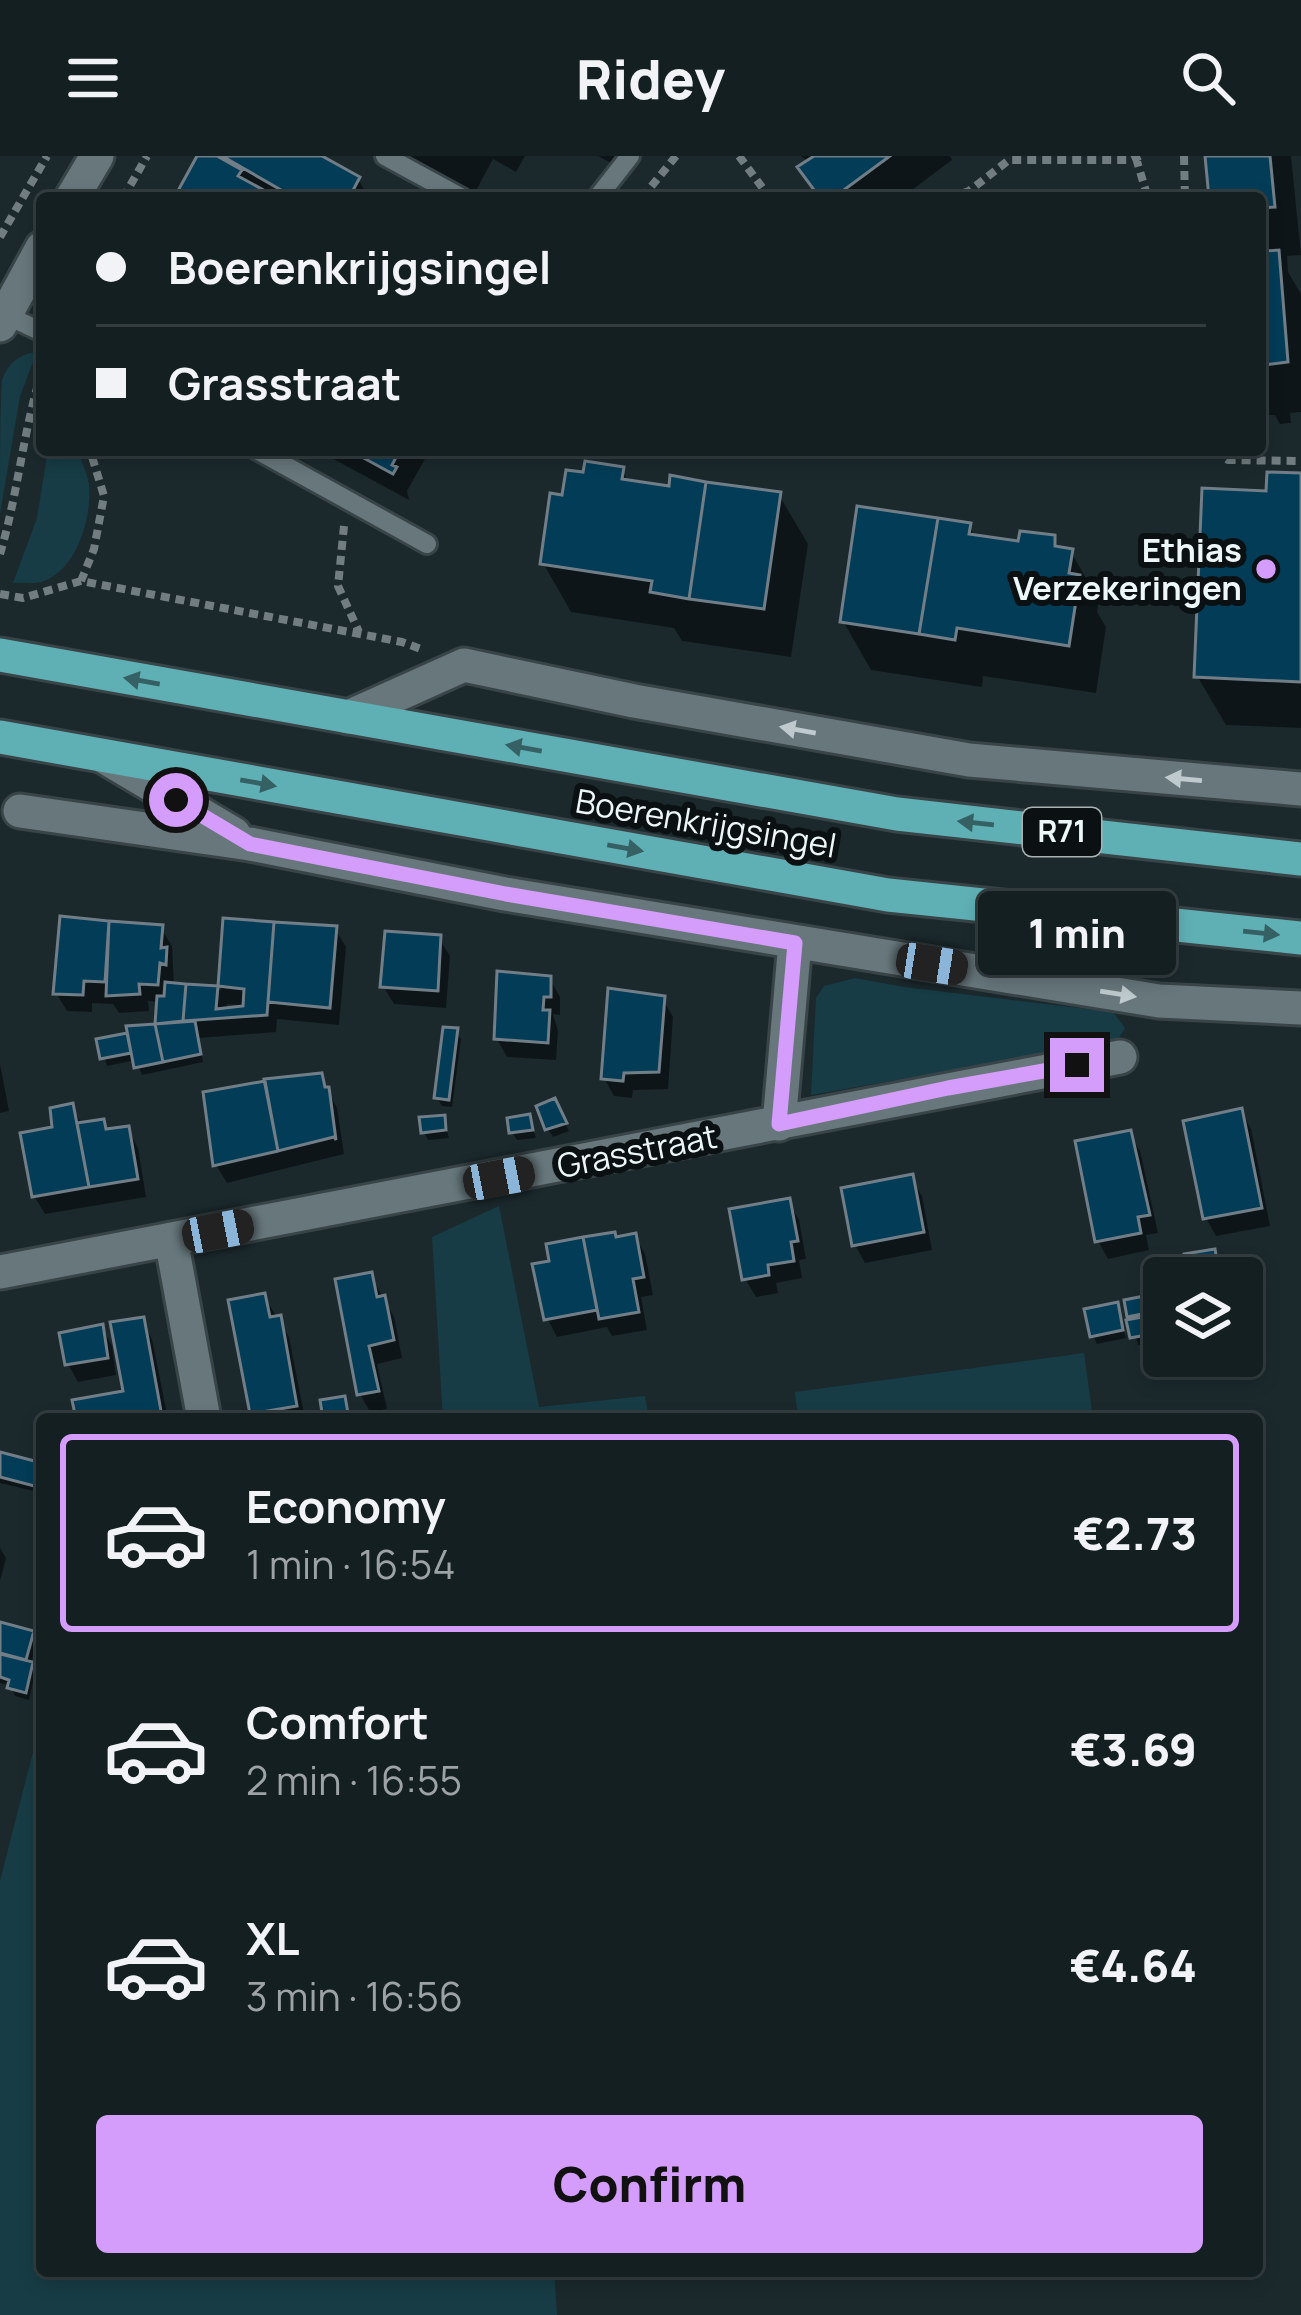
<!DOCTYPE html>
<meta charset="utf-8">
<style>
:root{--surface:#141f22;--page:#1d272a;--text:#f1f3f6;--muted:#9da2a5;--line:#333d40;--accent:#d49cfb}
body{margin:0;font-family:Manrope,sans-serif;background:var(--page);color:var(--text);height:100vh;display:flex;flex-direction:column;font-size:45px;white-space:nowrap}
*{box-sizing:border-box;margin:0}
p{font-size:39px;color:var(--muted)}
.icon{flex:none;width:66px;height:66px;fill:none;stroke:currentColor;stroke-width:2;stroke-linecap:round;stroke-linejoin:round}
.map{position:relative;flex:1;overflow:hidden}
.side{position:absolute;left:36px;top:1257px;width:1227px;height:864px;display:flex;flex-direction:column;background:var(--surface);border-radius:12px;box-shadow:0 6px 18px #0003,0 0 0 3px var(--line)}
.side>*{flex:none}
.hud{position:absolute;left:36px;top:36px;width:1230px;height:264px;border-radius:12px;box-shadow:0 6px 18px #0003,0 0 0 3px var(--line);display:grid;align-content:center;height:264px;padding:0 60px;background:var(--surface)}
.fabs{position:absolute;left:1143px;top:1101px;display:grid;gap:24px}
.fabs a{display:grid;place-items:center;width:120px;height:120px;border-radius:12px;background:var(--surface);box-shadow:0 6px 18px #0003,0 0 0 3px var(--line);font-size:60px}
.end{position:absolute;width:54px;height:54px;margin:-27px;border:15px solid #d49cfb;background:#111;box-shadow:0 0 0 6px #111}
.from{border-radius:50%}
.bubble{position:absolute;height:84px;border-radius:12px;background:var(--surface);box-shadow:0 6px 18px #0003,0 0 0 3px var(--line);font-size:39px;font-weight:800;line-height:84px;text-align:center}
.car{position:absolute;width:36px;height:72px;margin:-36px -18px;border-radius:15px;box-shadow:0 0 9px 3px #0007;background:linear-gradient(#222 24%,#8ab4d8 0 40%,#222 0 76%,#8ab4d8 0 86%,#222 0)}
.hud b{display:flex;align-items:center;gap:42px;height:114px;font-size:45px}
.hud b+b{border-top:3px solid var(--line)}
.hud i{width:30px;height:30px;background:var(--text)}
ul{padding:21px 0 0;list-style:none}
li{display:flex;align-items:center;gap:36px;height:198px;margin:0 24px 18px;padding:0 36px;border:6px solid transparent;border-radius:12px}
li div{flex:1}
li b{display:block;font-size:45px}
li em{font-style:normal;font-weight:800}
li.active{border-color:var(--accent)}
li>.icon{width:108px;height:108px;stroke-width:1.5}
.action{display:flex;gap:24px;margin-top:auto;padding:24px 60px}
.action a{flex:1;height:138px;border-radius:12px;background:var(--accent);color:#111;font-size:48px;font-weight:800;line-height:138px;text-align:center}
header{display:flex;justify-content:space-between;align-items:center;height:156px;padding:0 60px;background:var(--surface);font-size:54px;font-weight:800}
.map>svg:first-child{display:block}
.green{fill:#173c45}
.shadow{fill:#0007;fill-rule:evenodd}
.building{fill:#023c57;stroke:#717e87;stroke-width:3;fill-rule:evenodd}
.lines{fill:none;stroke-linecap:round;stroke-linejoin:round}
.service-casing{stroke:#384447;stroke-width:24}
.minor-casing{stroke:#384447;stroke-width:39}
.trunk-casing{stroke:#384447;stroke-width:39}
.path{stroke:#717d80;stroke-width:8;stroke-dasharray:9 6;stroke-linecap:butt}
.service{stroke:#67777c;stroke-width:18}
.minor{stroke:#67777c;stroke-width:33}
.trunk{stroke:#5fb0b5;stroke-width:33}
.oneway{fill:#356064}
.oneway2{fill:#becacd}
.route{stroke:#d49cfb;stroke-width:15}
.poi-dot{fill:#d49cfb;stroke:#0b1112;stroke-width:4.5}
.labels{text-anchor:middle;stroke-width:12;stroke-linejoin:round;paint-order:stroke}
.shield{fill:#0b1112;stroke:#a9b1b3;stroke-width:3}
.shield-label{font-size:30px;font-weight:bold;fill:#edf6f8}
.poi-label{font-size:33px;font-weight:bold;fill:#edf6f8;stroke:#0b1112;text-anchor:end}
.street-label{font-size:33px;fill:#edf6f8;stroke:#0b1112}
</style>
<header><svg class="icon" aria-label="menu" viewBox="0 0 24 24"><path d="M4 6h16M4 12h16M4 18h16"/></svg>Ridey<svg class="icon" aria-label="search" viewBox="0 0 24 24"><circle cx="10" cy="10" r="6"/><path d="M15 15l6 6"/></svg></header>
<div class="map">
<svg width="1301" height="2159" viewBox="0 0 1301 2159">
<rect width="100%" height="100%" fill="#1b292d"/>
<path class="green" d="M 37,196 L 20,240 L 0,358 C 0,328 0,249 2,224 C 8,207 19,198 37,196 Z
M 48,294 L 77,294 C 81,305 88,318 89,330 C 92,362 76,416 41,426 C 33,428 21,426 13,427 L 37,362 Z
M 855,822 L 904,831 L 1113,856 L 1125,872 L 1118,883 L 1100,888 L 811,939 L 816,842 L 824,830 Z
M 499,1050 L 539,1251 L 645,1240 L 649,1263 L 443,1263 L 432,1081 Z
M 1084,1197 L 1093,1263 L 798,1263 L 795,1236 Z
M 33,1596 L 42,1598 L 42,2115 L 554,2115 L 557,2159 L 0,2159 L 0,1725 Z"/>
<path class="shadow" d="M 201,0 L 222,6 L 226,0 L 316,0 L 358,23 L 369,42 L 178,42 Z
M 378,0 L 525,0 L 516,16 L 493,3 L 472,42 L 456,42 Z
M 598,0 L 627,0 L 620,12 Z
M 801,0 L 950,0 L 952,4 L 901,42 L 819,42 L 801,11 L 809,6 Z
M 1208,0 L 1291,0 L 1301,99 L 1287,100 L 1288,116 L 1301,138 L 1301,256 L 1290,257 L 1291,267 L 1280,268 L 1275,259 L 1260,259 L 1260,42 L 1212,42 Z
M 317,294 L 430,294 L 407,335 L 409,344 Z
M 622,314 L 629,327 L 779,339 L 808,388 L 791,501 L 682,485 L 674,472 L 571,456 L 543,407 L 565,343 Z
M 1301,320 L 1301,572 L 1226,569 L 1197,520 L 1269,338 Z
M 969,370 L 976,382 L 1021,389 L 1053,382 L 1061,394 L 1071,396 L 1099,445 L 1097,456 L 1106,471 L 1096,537 L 983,520 L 982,531 L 871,514 L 843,465 Z
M 63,764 L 161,772 L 172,790 L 174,830 L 221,834 L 226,765 L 335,773 L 346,791 L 339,869 L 277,863 L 276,876 L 199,882 L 203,906 L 142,919 L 136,904 L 107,910 L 99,885 L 158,870 L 159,846 L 148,845 L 149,855 L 119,857 L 113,848 L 92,847 L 92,856 L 67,855 L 56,837 ZM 227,848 L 249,850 L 226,855 Z
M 439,782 L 450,800 L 446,852 L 394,848 L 383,830 Z
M 550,823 L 560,841 L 560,859 L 553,858 L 558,875 L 556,904 L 507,901 L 497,883 Z
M 663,843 L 673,861 L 668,933 L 633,934 L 632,942 L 614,940 L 604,922 Z
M 456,875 L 461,883 L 452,951 L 442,950 L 437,942 Z
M 0,908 L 9,955 L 0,957 Z
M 321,920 L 337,952 L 344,998 L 227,1027 L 216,1009 Z
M 553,945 L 569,975 L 553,981 L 548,973 Z
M 72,951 L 82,969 L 103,967 L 108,976 L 128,973 L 138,992 L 146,1041 L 45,1058 L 34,1040 L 55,973 Z
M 1241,955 L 1251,973 L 1270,1070 L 1216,1080 L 1206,1062 Z
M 529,961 L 536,982 L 517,984 L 512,976 Z
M 443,962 L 449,982 L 428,984 L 424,976 Z
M 1129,977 L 1140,995 L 1158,1077 L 1146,1079 L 1149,1094 L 1108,1103 L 1098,1085 Z
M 911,1022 L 922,1040 L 932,1094 L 865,1107 L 855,1089 Z
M 789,1046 L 799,1064 L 806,1103 L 799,1104 L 802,1122 L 776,1127 L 778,1137 L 756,1141 L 745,1123 Z
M 613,1079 L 616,1084 L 635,1080 L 645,1098 L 653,1139 L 641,1141 L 647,1174 L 612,1180 L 607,1171 L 557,1181 L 547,1162 L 553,1108 L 550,1091 Z
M 371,1120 L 394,1161 L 402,1202 L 377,1208 L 387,1253 L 370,1256 L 360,1238 Z
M 264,1140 L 289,1181 L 305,1263 L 256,1263 L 253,1257 Z
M 1148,1143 L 1159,1185 L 1138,1189 L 1127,1146 Z
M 1116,1149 L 1126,1182 L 1097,1188 L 1093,1180 Z
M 142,1165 L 152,1183 L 168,1263 L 79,1263 L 126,1237 Z
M 102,1171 L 112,1190 L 116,1219 L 78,1226 L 68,1208 Z
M 0,1299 L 42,1310 L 42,1337 L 0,1327 Z
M 0,1392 L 6,1402 L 0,1425 Z
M 0,1470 L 32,1478 L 36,1486 L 31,1509 L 35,1517 L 29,1544 L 15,1540 L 11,1530 L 0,1527 Z"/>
<path class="building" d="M 197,0 L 217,0 L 242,14 L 238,20 L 278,42 L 174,42 Z
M 222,0 L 322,0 L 360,21 L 349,42 L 295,42 Z
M 814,0 L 890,0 L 833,42 L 820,42 L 797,11 Z
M 1205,0 L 1270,0 L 1275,51 L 1260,52 L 1265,95 L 1279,94 L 1288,206 L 1264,209 L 1265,219 L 1260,219 L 1260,42 L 1209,42 Z
M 349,294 L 400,294 L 392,309 L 397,311 L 393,318 Z
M 585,305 L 624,311 L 622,323 L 669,330 L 670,319 L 706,326 L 689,443 L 650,436 L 652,425 L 540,408 L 550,337 L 562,339 L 566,314 L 583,316 Z
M 1267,316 L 1301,317 L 1301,526 L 1194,521 L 1202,332 L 1266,335 Z
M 706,326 L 781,336 L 764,453 L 689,443 Z
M 857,350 L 938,362 L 919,478 L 840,466 Z
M 938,362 L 971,367 L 969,378 L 1018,385 L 1020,375 L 1055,379 L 1055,390 L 1073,393 L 1069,417 L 1080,419 L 1069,490 L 957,472 L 955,484 L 919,478 Z
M 60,760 L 109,765 L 105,826 L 84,825 L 83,839 L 53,838 Z
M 223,762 L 274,766 L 267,859 L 183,865 L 186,828 L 218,830 ZM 218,830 L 244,833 L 243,850 L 216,853 Z
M 109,765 L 163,769 L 161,792 L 167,791 L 166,809 L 160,807 L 158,829 L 139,828 L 140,838 L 106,840 Z
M 274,766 L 337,770 L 330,852 L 268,846 Z
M 385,775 L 441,779 L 438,835 L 380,831 Z
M 497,815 L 551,820 L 551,841 L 544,841 L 543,854 L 550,854 L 548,887 L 494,883 Z
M 165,826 L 186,828 L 183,865 L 155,868 L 157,840 L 164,840 Z
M 608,832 L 665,840 L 659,916 L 624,917 L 623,925 L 601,923 Z
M 195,865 L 201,898 L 163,906 L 155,868 Z
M 155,868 L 163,906 L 134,912 L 126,870 Z
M 443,871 L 458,872 L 449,944 L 434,942 Z
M 127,877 L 131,897 L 100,903 L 96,883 Z
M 322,917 L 325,931 L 329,931 L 336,984 L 334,981 L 278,995 L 264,923 Z
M 265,925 L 278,995 L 213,1010 L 203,936 Z
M 555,942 L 567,967 L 545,974 L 536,950 Z
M 73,947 L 89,1031 L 32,1041 L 20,977 L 52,971 L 50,952 Z
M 1242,952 L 1262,1052 L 1203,1063 L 1183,965 Z
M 530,958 L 533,974 L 509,977 L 507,962 Z
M 445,959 L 446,974 L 421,977 L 419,961 Z
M 104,963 L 106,973 L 129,970 L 138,1023 L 89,1031 L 77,967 Z
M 1131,974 L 1150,1059 L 1138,1061 L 1141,1077 L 1095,1086 L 1075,985 Z
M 913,1018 L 924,1076 L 852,1090 L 841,1032 Z
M 790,1042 L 798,1085 L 791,1086 L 794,1105 L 768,1109 L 769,1119 L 742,1124 L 729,1053 Z
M 615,1076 L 616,1081 L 636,1077 L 644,1121 L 633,1123 L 639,1156 L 599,1163 L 583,1081 Z
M 583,1081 L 597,1154 L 544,1164 L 532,1108 L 549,1105 L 546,1088 Z
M 1215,1093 L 1220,1122 L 1189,1122 L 1184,1098 Z
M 372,1116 L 377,1141 L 385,1139 L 394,1184 L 369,1190 L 379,1235 L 357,1239 L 335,1123 Z
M 265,1137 L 270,1161 L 281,1159 L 297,1250 L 250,1258 L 228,1144 Z
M 1149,1139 L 1152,1156 L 1127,1161 L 1124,1144 Z
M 1118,1146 L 1123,1174 L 1090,1181 L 1084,1153 Z
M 1153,1159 L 1157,1177 L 1130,1182 L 1126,1164 Z
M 144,1161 L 161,1255 L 123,1263 L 76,1263 L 72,1244 L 123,1235 L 110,1166 Z
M 103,1168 L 108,1202 L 65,1209 L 59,1177 Z
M 345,1240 L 349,1263 L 323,1263 L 320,1244 Z
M 0,1296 L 42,1307 L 42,1332 L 0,1321 Z
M 0,1466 L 34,1475 L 26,1504 L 0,1497 Z
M 0,1498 L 33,1506 L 26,1537 L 7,1532 L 9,1524 L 0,1521 Z"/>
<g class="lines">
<g class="service-casing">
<path id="service" d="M 385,0 L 462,42
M 597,42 L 630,0
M 6,159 L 42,176
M 257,294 L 427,388"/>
</g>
<g class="minor-casing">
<path id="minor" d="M 72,42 L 97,0
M 0,169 L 42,92
M 348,561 L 464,509 L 634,545 L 969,604 L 1301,633
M 103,600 L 234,678
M 20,655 L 250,688 L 505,738 L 1159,845 L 1301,852
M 779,968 L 795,786
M 171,1083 L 204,1263
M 0,1116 L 1120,901"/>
</g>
<g class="trunk-casing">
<path id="trunk" d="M 0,499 L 897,658 L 1301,703
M 0,581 L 888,739 L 1301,782"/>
</g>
<path class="path" d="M 739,0 L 770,42
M 1184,0 L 1185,42
M 1136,2 L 1148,42
M 123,42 L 147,0
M 642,42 L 676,0
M 949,42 L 969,35 L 1009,4 L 1131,4 L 1140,0
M 0,81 L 47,0
M 1215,294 L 1228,304 L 1301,305
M 344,370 L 338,430 L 359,476
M 0,398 C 18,338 23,275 42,215
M 81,425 L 94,393 L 104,340 L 90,294
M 0,438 L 23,442 L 81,425 L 402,486 L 421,493"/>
<use href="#service" class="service"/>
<use href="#minor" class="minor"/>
<use href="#trunk" class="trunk"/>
</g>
<defs><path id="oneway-solid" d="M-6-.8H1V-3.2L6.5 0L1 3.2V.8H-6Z" transform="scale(3)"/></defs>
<g class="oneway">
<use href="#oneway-solid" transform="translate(142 525) rotate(-170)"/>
<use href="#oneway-solid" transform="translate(524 592) rotate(-170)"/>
<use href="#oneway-solid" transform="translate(258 627) rotate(10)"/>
<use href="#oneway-solid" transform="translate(976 667) rotate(-174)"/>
<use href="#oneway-solid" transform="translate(625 692) rotate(10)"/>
<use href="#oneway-solid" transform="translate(1261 777) rotate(6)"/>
</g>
<g class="oneway2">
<use href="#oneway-solid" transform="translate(798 574) rotate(-170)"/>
<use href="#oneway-solid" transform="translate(1184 623) rotate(-175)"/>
<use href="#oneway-solid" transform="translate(1118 838) rotate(9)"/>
</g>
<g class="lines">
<path class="route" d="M 176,644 L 250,688 L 506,738 L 795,787 L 779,968 L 948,932 L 1077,909"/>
</g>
<circle class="poi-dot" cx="1266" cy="413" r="12"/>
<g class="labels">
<rect class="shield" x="1023" y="652" width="78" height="48" rx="9"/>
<g class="shield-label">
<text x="1062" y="686">R71</text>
</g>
<g class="poi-label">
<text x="1242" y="406">Ethias<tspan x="1242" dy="38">Verzekeringen</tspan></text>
</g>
<g class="street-label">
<text transform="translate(706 667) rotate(10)" y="12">Boerenkrijgsingel</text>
<text transform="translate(637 995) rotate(-11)" y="12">Grasstraat</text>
</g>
</g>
</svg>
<div class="fabs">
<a><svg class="icon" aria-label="layers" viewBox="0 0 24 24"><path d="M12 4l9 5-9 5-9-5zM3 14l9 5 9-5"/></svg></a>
</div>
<i class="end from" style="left:176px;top:644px"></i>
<i class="end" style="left:1077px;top:909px"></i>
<div class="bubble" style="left:978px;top:735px;width:198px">1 min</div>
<i class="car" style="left:932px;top:808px;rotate:99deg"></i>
<i class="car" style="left:499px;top:1022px;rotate:79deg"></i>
<i class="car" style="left:218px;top:1075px;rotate:79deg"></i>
<div class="hud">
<b><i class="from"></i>Boerenkrijgsingel</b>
<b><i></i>Grasstraat</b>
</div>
<section class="side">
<ul>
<li class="active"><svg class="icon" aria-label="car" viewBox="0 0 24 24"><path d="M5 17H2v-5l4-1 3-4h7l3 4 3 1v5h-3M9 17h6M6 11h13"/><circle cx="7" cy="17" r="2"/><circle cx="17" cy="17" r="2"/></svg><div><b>Economy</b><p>1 min · 16:54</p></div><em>€2.73</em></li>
<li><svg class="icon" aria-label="car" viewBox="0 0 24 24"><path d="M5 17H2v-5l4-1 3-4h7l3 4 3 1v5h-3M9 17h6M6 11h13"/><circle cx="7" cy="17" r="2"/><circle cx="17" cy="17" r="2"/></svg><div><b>Comfort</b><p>2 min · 16:55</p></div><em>€3.69</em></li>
<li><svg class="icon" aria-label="car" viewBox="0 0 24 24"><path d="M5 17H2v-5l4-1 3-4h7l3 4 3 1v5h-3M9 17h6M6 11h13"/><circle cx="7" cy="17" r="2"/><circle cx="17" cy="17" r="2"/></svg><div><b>XL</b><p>3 min · 16:56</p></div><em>€4.64</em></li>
</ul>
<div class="action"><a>Confirm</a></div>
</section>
</div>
